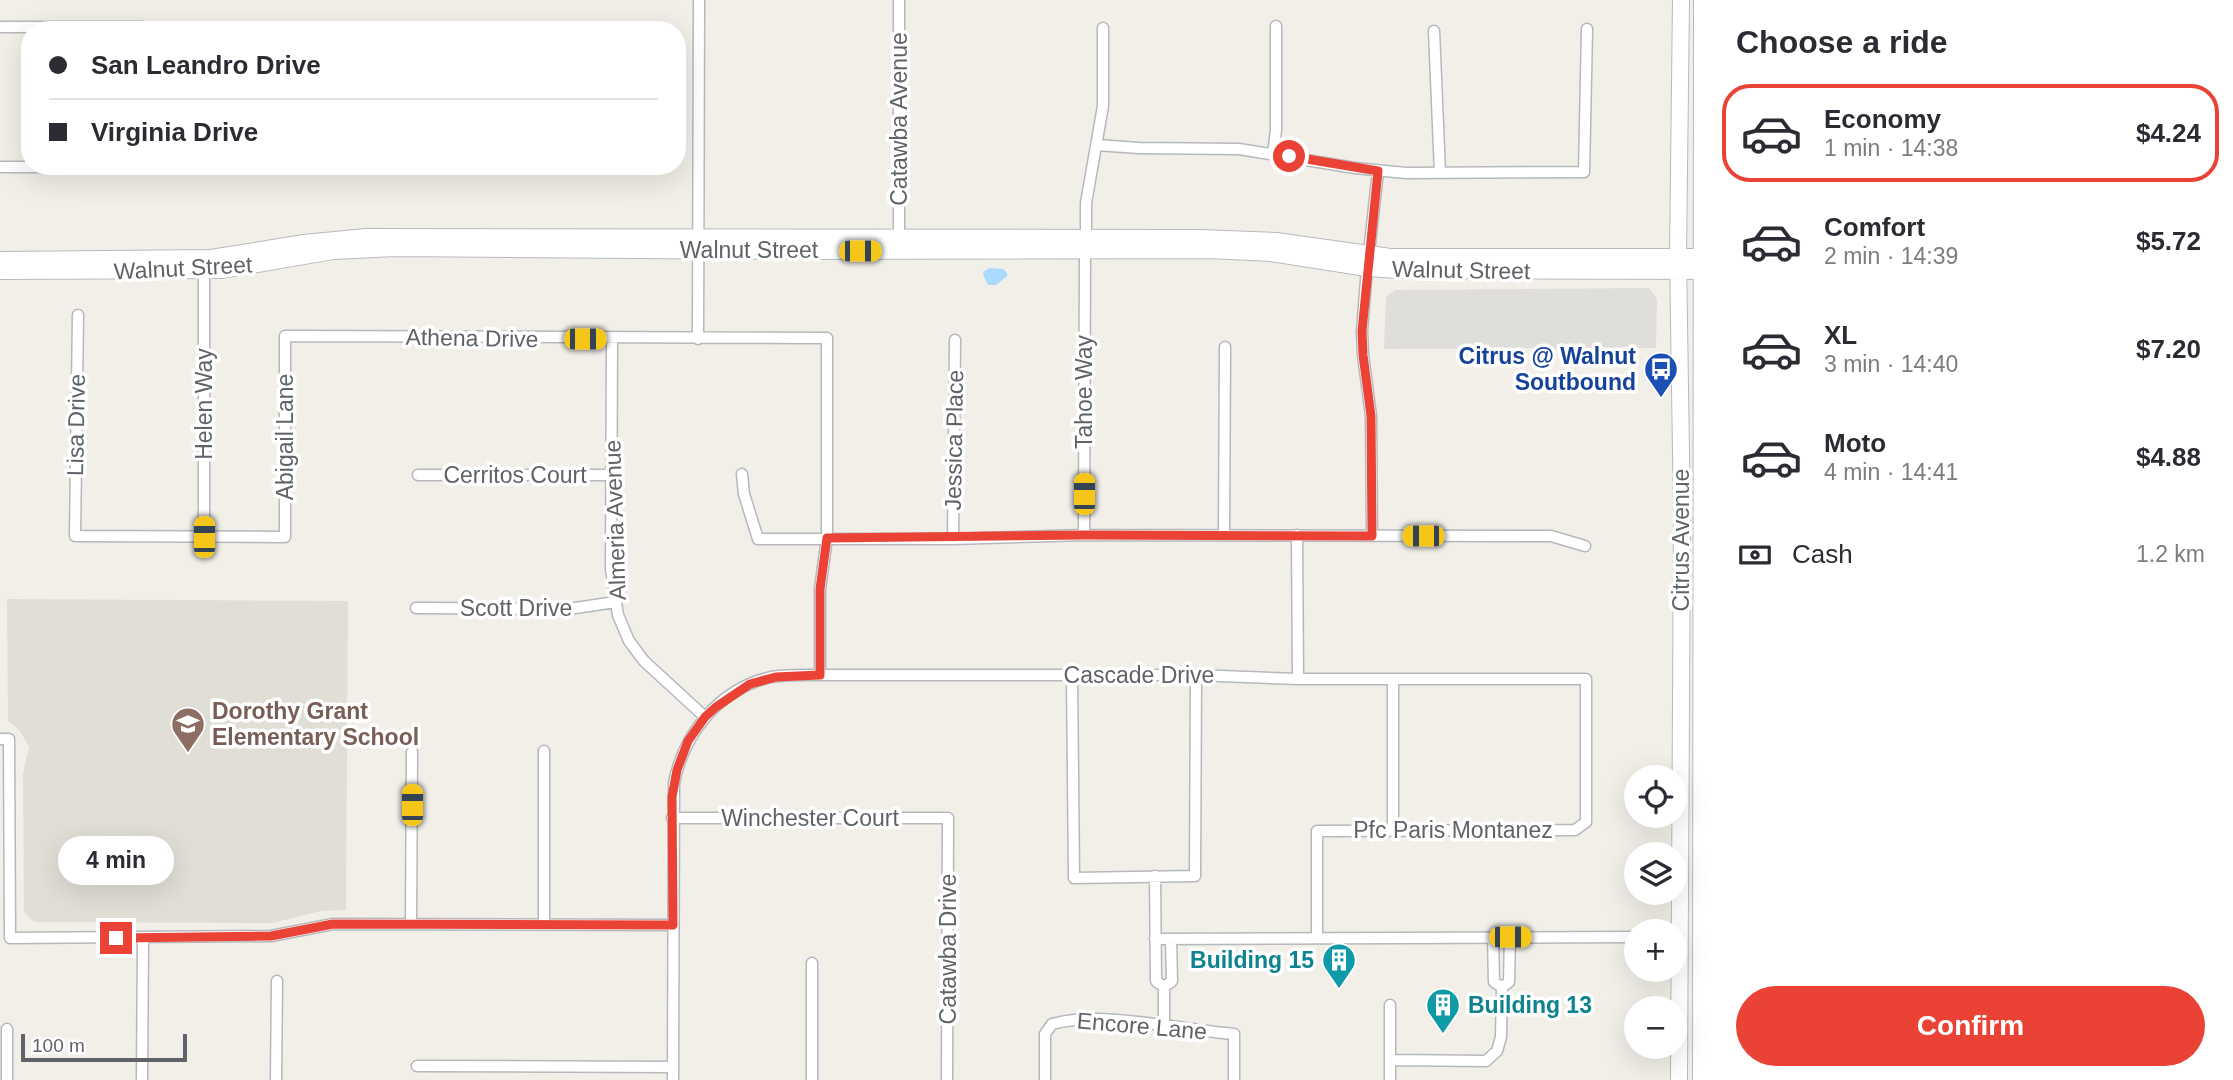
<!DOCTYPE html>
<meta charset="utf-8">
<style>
:root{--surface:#fff;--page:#f2f2f3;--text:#2b2b33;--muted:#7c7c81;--line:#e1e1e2;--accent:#ea4335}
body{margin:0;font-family:Arial,sans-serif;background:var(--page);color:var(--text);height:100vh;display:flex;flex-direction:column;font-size:26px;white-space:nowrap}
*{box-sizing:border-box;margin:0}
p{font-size:23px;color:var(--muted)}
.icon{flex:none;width:38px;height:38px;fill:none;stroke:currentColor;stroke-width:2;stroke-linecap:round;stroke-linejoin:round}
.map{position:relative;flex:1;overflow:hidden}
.side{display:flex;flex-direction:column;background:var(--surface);width:525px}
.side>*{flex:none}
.guide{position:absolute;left:21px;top:21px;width:665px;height:154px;border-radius:28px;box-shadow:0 7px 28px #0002;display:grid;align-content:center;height:154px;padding:0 28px;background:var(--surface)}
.controls{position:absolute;left:1624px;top:765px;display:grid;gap:14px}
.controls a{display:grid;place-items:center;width:63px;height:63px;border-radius:50%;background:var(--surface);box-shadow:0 7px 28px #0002;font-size:35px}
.scale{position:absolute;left:21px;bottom:18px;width:166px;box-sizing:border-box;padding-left:7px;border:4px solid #5f6368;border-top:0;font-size:19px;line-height:24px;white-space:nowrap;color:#5f6368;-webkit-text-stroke:5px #fff;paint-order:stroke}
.end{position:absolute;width:32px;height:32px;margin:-16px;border:9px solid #ea4335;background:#fff;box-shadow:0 0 0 4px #fff}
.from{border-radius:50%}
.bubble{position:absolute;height:49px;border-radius:24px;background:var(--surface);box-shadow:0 7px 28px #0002;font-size:23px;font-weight:700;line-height:49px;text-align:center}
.car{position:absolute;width:21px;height:42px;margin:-21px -10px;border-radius:9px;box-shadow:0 0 5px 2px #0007;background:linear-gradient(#f5c518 24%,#345 0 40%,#f5c518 0 76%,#345 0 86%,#f5c518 0)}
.guide b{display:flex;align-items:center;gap:24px;height:66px;font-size:26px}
.guide b+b{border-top:2px solid var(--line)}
.guide i{width:18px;height:18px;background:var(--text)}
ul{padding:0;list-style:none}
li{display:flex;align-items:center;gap:21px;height:98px;margin:0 14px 10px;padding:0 14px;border:4px solid transparent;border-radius:28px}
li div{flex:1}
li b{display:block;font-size:26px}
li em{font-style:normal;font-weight:700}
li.selected{border-color:var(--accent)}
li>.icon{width:63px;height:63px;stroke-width:1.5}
h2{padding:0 28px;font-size:32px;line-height:84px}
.pay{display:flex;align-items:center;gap:18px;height:77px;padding:0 28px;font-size:26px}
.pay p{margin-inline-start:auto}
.cta{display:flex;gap:14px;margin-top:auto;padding:14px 28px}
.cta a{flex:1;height:80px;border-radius:42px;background:var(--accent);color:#fff;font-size:28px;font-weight:700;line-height:80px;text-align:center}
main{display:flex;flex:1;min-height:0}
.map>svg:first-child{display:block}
.industrial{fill:#e0deda}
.education{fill:#e1ded6}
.water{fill:#aadaff}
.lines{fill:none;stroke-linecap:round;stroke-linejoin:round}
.street-casing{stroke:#b5b8bc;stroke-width:13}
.secondary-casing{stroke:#b6babf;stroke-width:18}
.street{stroke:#fff;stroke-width:10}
.secondary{stroke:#fff;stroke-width:16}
.route{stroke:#ea4335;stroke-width:9}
.labels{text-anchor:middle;stroke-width:7;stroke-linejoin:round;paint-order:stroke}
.street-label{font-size:23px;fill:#5f6368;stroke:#fff}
.transit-label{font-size:23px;font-weight:bold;fill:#164399;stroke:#fff;text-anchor:end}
.education-label{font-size:23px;font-weight:bold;fill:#785e54;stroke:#fff;text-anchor:start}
.culture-label{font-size:23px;font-weight:bold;fill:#0d838f;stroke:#fff;text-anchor:end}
</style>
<main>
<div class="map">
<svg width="1708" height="1080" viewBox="0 0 1708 1080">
<rect width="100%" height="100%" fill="#f1efe8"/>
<path class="industrial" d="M 1649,288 L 1657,299 L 1656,348 L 1384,349 L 1386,297 L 1395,290 Z"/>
<path class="education" d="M 7,599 L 348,601 L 346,910 L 321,911 L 272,923 L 34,922 L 24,912 L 23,773 L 29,747 L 20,731 L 8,721 Z"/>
<path class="water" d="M 990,268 L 1003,269 L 1007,273 L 1007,276 L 996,285 L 988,285 L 983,275 L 984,271 Z"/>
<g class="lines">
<g class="street-casing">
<path id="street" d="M 0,27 L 142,27
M 1434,31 L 1440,173
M 1097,145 L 1139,148 L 1239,149 L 1355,168 L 1406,173 L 1584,172 L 1587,29
M 1273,154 L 1276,130 L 1276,26
M 0,167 L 145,167
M 899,237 L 899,0
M 1086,237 L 1086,203 L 1103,106 L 1103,28
M 78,315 L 75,536 L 285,537 L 285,336 L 827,338 L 827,538 L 820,589 L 820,675
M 612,339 L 611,569 L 618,615 L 629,641 L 644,661 L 705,717
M 698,339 L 699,0
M 742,474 L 744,494 L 758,539 L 953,539 L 1084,535 L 1551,536 L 1585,546
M 418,475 L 612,475
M 1084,535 L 1085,250
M 1224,535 L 1225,347
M 1297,535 L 1298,679
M 1372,536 L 1371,416 L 1363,355 L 1362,331 L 1366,280 L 1378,171
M 204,537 L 204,271
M 953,539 L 955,340
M 416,608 L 569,609 L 615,602
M 1072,675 L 1074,878 L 1195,876 L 1196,675
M 1393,679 L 1393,830
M 0,739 L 9,739 L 10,938 L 271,936 L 333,924 L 673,925
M 672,818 L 948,818 L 947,1080
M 1155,876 L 1156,981 L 1164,987
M 411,924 L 412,752
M 544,925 L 544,751
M 1493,937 L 1494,982 L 1502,987
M 1155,939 L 1636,937
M 1502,987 L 1509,982 L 1510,937
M 1164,1026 L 1164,987 L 1172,981 L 1171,939
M 7,1029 L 7,1080
M 1391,1060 L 1486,1061 L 1497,1051 L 1501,1037 L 1502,987
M 417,1066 L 673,1067
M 142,1080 L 143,938
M 276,1080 L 277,981
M 673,1080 L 674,783 C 684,733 719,689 771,677 C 787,674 804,675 820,675 L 1196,675 L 1298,679 L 1586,679 L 1586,822 L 1575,830 L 1317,831 L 1317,938
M 812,1080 L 812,963
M 1045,1080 L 1045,1034 L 1052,1024 C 1103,1010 1180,1030 1234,1034 L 1234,1080
M 1390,1080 L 1390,1005"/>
</g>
<g class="secondary-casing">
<path id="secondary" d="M 0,260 L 211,258 L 304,243 L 366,237 L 1200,238 L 1276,241 L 1390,257 L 1708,257
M 0,271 L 222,270 L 333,251 L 396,248 L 777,251 L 1210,250 L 1271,253 L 1367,268 L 1398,270 L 1708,271
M 1679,1080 L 1682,517 L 1678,257 L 1681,0
M 1701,1080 L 1702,0"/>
</g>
<use href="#street" class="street"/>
<use href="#secondary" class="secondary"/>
</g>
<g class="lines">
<path class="route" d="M 116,938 L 271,936 L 333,924 L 673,925 L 672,797 L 677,770 L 688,741 L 705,717 L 716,707 L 750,684 L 776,677 L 820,675 L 820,589 L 827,538 L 1084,535 L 1372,536 L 1371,416 L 1363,355 L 1362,331 L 1378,171 L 1289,156"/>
</g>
<defs>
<g id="bus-pin" transform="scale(1.75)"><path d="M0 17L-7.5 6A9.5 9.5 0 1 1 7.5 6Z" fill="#1a4fb4" stroke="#fff"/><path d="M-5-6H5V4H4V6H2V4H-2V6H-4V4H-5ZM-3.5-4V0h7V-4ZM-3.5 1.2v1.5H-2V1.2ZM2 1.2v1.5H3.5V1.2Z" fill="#fff"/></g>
<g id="school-pin" transform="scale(1.75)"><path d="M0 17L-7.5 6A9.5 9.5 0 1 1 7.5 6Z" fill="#8d6e63" stroke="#fff"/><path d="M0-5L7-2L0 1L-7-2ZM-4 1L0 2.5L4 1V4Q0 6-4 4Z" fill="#fff"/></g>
<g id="building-pin" transform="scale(1.75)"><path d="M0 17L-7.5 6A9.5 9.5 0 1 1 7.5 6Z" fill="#0f9aa8" stroke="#fff"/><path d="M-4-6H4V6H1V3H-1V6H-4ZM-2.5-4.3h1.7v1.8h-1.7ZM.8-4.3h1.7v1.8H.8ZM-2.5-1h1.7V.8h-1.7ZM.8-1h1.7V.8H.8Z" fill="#fff"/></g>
</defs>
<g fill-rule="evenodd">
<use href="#bus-pin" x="1661" y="369"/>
<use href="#school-pin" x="188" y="724"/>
<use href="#building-pin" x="1339" y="960"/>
<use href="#building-pin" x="1443" y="1005"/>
</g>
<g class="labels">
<g class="street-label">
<text transform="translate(899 119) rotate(-90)" y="8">Catawba Avenue</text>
<text x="749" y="258">Walnut Street</text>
<text transform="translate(183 268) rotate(-3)" y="8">Walnut Street</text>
<text transform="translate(1461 270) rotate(1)" y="8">Walnut Street</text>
<text transform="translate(472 338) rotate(1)" y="8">Athena Drive</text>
<text transform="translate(1084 392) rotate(-90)" y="8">Tahoe Way</text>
<text transform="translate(204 404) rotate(-90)" y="8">Helen Way</text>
<text transform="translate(76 425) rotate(-89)" y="8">Lisa Drive</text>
<text transform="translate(285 437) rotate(-90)" y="8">Abigail Lane</text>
<text transform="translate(954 440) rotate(-89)" y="8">Jessica Place</text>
<text x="515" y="483">Cerritos Court</text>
<text transform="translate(615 520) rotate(-92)" y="8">Almeria Avenue</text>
<text transform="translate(1681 540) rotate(-90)" y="8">Citrus Avenue</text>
<text x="516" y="616">Scott Drive</text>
<text x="1139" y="683">Cascade Drive</text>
<text x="810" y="826">Winchester Court</text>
<text x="1453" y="838">Pfc Paris Montanez</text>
<text transform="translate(948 949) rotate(-90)" y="8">Catawba Drive</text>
<text transform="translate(1142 1026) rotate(5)" y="8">Encore Lane</text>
</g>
<g class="transit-label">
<text x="1636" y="364">Citrus @ Walnut<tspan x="1636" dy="26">Soutbound</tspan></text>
</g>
<g class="education-label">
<text x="212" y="719">Dorothy Grant<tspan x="212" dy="26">Elementary School</tspan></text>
</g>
<g class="culture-label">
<text x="1314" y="968">Building 15</text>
<text x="1468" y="1013" text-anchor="start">Building 13</text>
</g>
</g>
</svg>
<div class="controls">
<a><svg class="icon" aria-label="locate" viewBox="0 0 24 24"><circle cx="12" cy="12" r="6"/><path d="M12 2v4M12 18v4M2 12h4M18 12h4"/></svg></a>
<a><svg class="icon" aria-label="layers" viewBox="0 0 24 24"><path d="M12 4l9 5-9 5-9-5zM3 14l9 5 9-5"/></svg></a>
<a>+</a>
<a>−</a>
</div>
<div class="scale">100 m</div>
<i class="end from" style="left:1289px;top:156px"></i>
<i class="end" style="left:116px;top:938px"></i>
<div class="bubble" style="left:58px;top:836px;width:116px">4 min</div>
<i class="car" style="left:860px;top:251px;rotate:90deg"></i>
<i class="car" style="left:585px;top:339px;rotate:90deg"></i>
<i class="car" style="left:1084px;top:494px;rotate:0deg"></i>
<i class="car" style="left:1423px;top:536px;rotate:270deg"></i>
<i class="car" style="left:204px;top:537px;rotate:0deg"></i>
<i class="car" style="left:412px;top:805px;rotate:0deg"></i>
<i class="car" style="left:1510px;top:937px;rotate:90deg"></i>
<div class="guide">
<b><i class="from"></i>San Leandro Drive</b>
<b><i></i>Virginia Drive</b>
</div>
</div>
<section class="side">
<h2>Choose a ride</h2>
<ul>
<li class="selected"><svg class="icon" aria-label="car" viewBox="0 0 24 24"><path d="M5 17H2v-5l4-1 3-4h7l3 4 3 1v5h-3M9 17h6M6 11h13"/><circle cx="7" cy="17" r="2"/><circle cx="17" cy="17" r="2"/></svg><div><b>Economy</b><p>1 min · 14:38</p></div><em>$4.24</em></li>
<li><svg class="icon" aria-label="car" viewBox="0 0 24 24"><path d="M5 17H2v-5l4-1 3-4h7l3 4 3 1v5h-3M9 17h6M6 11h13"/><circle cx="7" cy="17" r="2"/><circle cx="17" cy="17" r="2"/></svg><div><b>Comfort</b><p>2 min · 14:39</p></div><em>$5.72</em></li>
<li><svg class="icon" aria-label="car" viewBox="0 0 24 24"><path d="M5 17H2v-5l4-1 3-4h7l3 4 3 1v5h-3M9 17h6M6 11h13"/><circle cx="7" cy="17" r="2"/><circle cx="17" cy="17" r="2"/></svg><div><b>XL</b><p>3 min · 14:40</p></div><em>$7.20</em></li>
<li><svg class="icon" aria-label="car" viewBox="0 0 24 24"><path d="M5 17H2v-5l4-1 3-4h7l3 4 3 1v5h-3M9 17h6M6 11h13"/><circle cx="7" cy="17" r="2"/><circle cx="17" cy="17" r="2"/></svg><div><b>Moto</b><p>4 min · 14:41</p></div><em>$4.88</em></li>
</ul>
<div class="pay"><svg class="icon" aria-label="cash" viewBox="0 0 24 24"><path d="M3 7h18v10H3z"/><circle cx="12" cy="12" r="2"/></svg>Cash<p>1.2 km</p></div>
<div class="cta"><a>Confirm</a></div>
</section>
</main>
